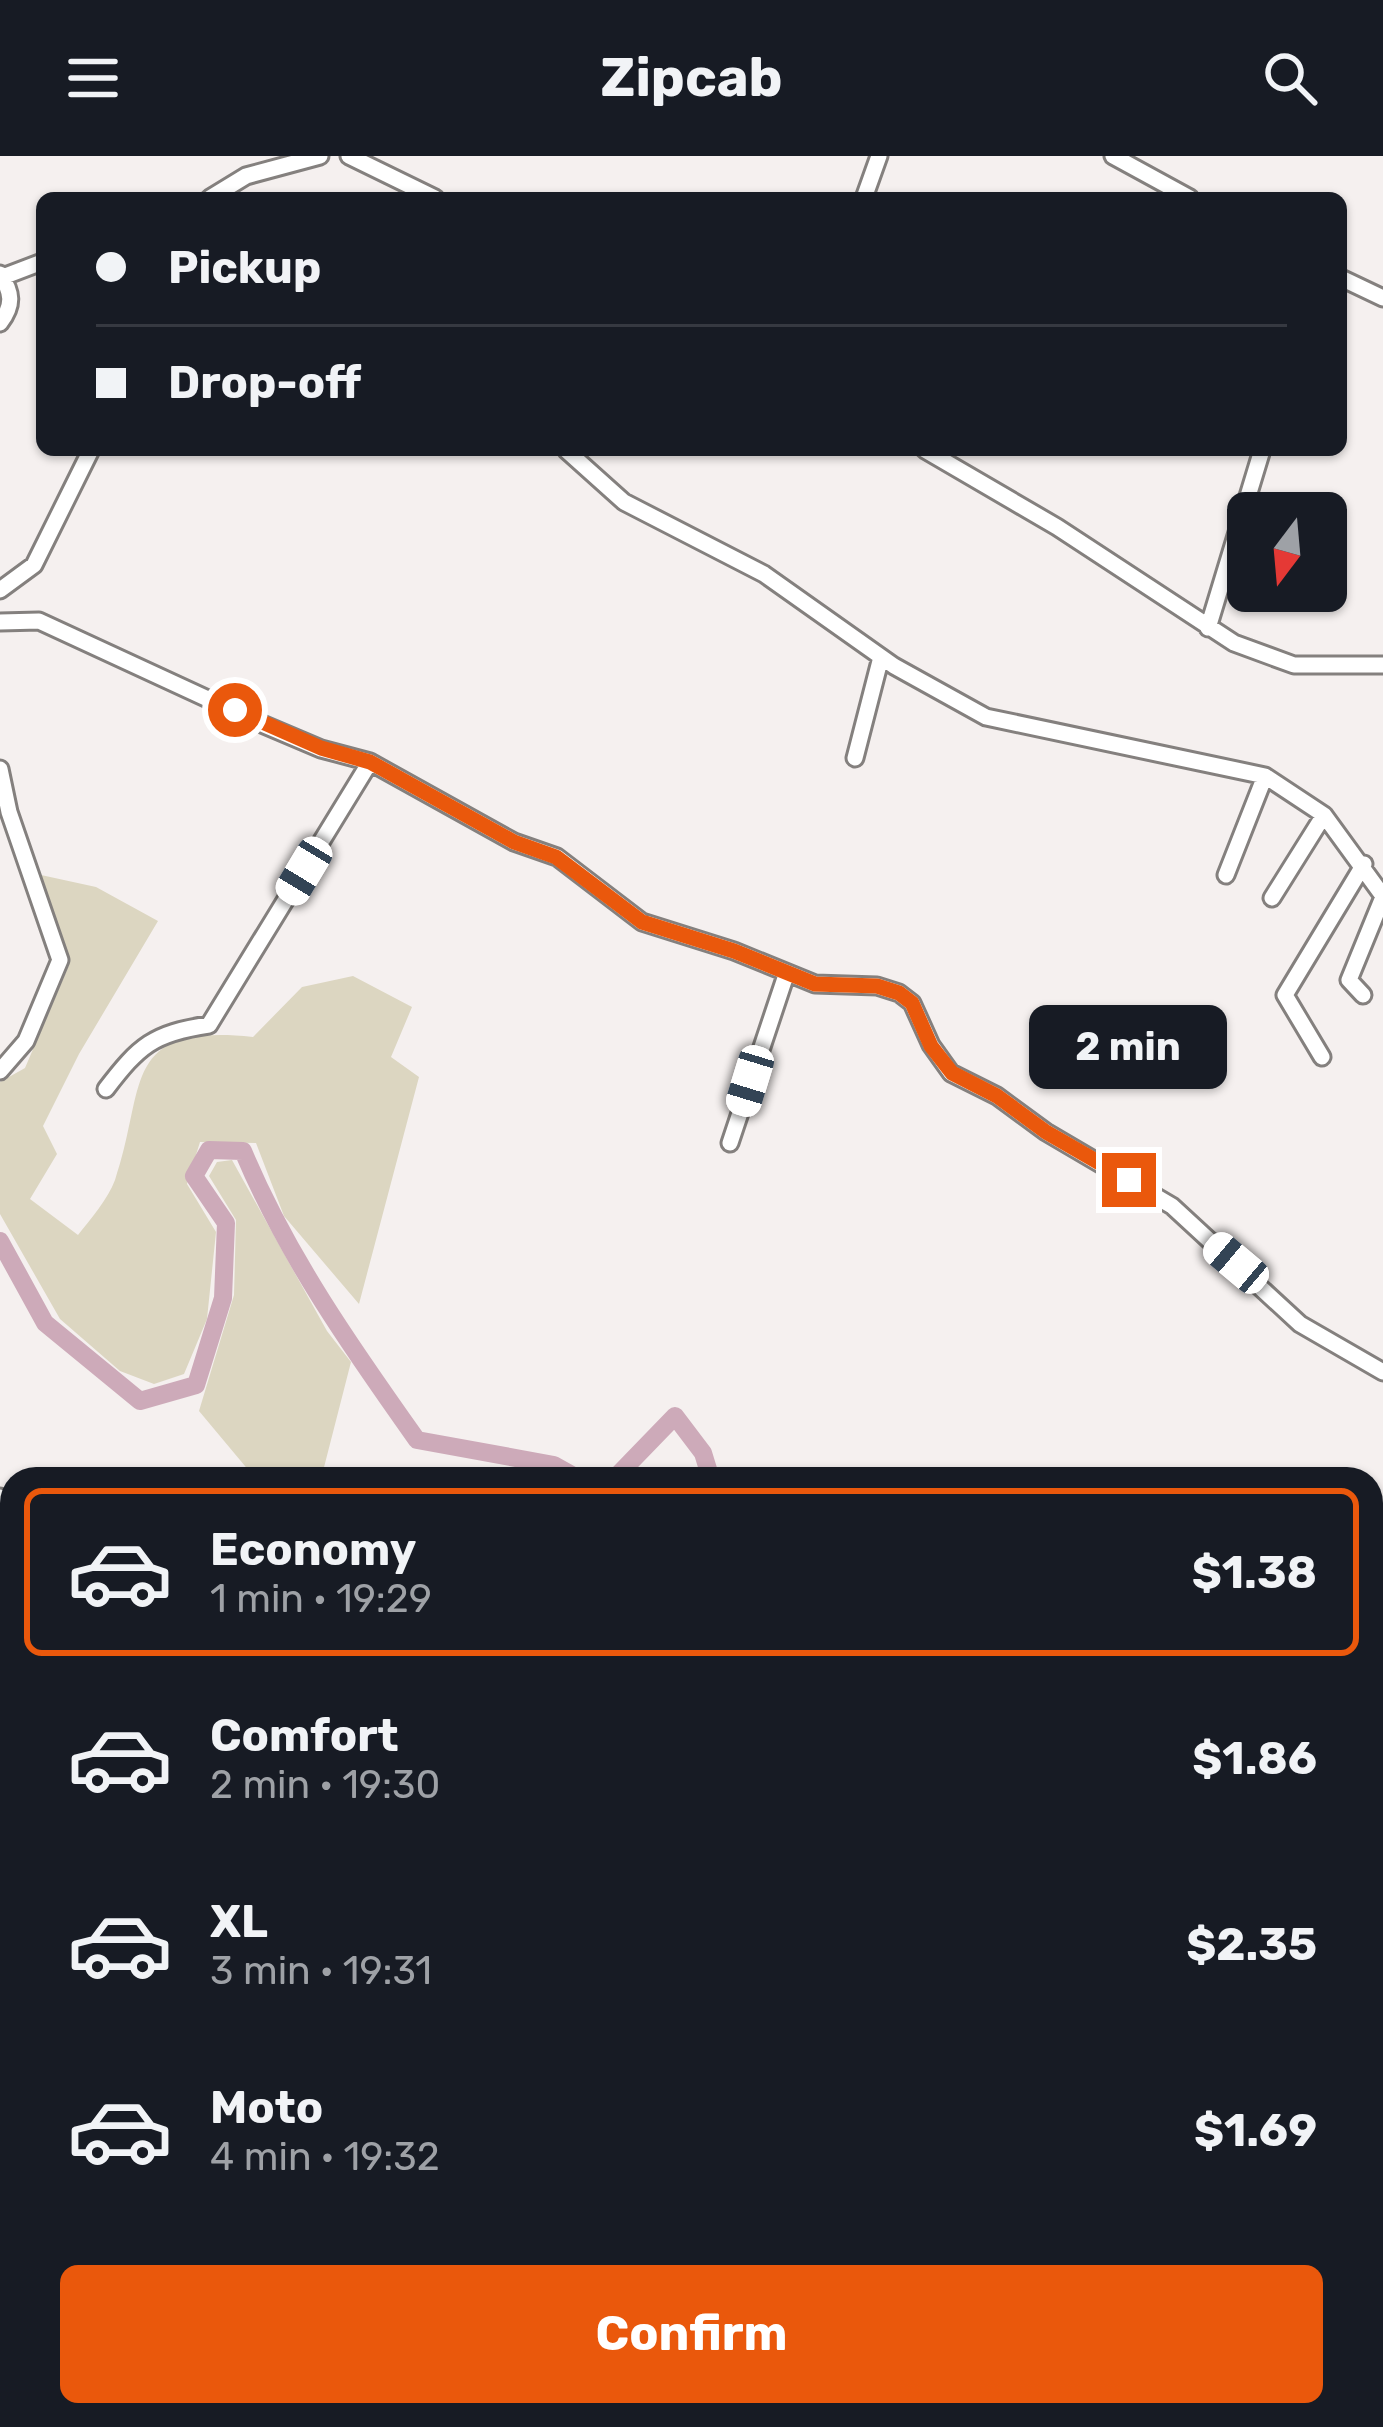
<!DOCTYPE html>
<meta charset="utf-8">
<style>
:root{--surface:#171b24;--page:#242831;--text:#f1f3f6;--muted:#9ea1a6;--line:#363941;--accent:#ea580c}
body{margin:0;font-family:Rubik,sans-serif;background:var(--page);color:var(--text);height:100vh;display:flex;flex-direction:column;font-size:45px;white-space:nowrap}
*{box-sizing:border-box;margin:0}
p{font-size:39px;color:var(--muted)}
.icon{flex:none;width:66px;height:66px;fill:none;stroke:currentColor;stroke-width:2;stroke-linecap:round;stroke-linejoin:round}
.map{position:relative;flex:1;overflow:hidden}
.details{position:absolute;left:0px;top:1311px;width:1383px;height:960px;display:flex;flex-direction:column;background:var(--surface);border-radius:36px 36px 0 0;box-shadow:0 3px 9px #0004}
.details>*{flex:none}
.banner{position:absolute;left:36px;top:36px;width:1311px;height:264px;border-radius:18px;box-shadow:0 3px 9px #0004;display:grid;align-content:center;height:264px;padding:0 60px;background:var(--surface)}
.needle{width:78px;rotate:196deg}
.controls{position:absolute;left:1227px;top:336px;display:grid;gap:24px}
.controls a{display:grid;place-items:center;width:120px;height:120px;border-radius:18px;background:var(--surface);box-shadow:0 3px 9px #0004;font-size:60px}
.end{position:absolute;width:54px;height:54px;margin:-27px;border:15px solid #ea580c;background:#fff;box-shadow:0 0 0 6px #fff}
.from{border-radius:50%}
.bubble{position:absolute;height:84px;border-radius:18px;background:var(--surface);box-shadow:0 3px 9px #0004;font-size:39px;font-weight:700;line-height:84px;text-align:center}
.car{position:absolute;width:36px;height:72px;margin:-36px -18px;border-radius:15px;box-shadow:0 0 9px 3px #0007;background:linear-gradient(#fff 24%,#345 0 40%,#fff 0 76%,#345 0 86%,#fff 0)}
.banner b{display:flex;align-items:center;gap:42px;height:114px;font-size:45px}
.banner b+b{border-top:3px solid var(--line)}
.banner i{width:30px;height:30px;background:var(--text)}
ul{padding:21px 0 0;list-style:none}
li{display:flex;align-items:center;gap:36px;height:168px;margin:0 24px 18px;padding:0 36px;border:6px solid transparent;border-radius:18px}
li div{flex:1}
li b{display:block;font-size:45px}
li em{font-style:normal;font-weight:700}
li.selected{border-color:var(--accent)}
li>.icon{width:108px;height:108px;stroke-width:1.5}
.primary-button{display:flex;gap:24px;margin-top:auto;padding:24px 60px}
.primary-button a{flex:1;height:138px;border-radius:18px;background:var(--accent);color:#fff;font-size:48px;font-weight:700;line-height:138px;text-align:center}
header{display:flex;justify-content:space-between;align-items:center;height:156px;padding:0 60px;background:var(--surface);font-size:54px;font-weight:700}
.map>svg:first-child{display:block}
.green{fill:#dcd6c1}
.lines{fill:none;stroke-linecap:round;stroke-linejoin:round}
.river{stroke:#cdaab9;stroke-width:18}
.minor-casing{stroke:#84807e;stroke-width:21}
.minor{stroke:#fff;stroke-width:15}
.route{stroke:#ea580c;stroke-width:15}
</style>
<header><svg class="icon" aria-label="menu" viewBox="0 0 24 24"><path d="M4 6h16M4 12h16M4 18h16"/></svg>Zipcab<svg class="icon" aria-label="search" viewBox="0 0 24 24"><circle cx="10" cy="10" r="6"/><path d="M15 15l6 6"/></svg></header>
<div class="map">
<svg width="1383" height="2271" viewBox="0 0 1383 2271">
<rect width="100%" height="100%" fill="#f5f0ef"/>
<path class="green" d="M 41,719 L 96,731 L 158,765 L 79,898 L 43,970 L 57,998 L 30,1043 L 78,1079 C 90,1064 108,1043 115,1024 C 147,931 119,867 253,881 L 302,831 L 353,820 L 412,851 L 391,901 L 419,921 L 359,1148 L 284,1060 L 256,987 L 200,986 L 187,1028 L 216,1076 L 207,1163 L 184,1218 L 154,1228 L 120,1215 L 60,1163 L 0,1058 L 0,926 L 25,912 L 69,809 Z
M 232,1004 L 327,1175 L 351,1206 L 321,1323 L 255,1322 L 199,1255 L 234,1139 L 236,1064 L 209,1020 L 217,1006 Z
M 1383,1460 L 1383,2271 L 844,2271 L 845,2259 L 1371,2259 L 1371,1461 Z"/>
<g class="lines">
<path class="river" d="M 0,1085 L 45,1167 L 140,1245 L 196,1229 L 223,1142 L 226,1067 L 194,1020 L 209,994 L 243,995 C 287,1100 351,1191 417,1284 L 554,1309 L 579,1323
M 614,1323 L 675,1260 L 703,1297 L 711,1323
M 1371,1507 L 1383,1515"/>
<g class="minor-casing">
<path id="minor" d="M 349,0 L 435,42
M 1113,0 L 1190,42
M 210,42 L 246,20 L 320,0
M 864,42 L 879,0
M 0,118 C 12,136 14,149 0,167
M 0,122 L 42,106
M 1341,122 L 1383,142
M 566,294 L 624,346 L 764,418 L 894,510 L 986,561 L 1265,620 L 1324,659 L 1383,740
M 925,294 L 1057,371 L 1234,487 L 1294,509 L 1383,509
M 0,434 L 34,409 L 91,294
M 0,466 L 39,465 L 262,568 L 321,593 L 370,606 L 514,686 L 557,701 L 642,766 L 734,795 L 815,828 L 877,830 L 899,837 L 912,847 L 931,889 L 951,917 L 997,940 L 1046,976 L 1172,1050 L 1300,1168 L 1383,1216
M 1208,472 L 1262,294
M 855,602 L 881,501
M 0,613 L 9,656 L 60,804 L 26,885 L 0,915
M 1226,719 L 1265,620
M 1272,742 L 1324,659
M 1363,839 L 1349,824 L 1383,741
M 1322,901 L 1285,839 L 1364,708
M 106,933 C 139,890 153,877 209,869 L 370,606
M 730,987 L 786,819
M 0,1341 L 12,1350
M 0,1397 L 12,1400
M 0,1516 L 12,1520
M 0,1600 L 12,1601
M 137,2259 L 137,2271
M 348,2259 L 348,2271
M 828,2271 L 830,2259"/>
</g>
<use href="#minor" class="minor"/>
</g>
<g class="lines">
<path class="route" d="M 235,554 L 321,592 L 370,606 L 514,686 L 556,701 L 642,766 L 734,795 L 815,828 L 877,830 L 899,837 L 912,847 L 931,890 L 952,917 L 997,940 L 1046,976 L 1129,1024"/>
</g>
</svg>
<div class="controls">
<a><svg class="needle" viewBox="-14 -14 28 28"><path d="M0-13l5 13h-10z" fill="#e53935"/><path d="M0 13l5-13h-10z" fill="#9ea1a6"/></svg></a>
</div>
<i class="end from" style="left:235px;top:554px"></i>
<i class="end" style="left:1129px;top:1024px"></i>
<div class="bubble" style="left:1029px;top:849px;width:198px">2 min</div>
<i class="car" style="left:304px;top:715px;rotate:211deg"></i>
<i class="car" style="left:750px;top:925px;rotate:197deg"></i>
<i class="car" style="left:1236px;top:1107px;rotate:310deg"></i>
<div class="banner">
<b><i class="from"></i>Pickup</b>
<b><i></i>Drop-off</b>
</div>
<section class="details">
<ul>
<li class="selected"><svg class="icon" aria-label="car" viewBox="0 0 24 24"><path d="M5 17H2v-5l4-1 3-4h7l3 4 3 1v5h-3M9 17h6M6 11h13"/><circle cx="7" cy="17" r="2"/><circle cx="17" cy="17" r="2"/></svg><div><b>Economy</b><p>1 min · 19:29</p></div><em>$1.38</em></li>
<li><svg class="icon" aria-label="car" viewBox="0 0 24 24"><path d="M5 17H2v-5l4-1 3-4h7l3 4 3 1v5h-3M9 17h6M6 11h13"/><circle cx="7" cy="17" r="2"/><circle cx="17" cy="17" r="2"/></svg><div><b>Comfort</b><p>2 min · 19:30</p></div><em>$1.86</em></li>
<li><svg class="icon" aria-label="car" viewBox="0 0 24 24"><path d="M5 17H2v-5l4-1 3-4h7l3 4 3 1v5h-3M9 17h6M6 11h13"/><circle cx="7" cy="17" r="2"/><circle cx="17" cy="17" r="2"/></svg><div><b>XL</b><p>3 min · 19:31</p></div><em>$2.35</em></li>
<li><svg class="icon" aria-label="car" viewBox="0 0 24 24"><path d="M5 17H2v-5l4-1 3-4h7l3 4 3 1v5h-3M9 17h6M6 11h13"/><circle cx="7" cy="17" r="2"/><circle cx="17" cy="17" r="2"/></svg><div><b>Moto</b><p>4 min · 19:32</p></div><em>$1.69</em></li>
</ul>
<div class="primary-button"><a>Confirm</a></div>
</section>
</div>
